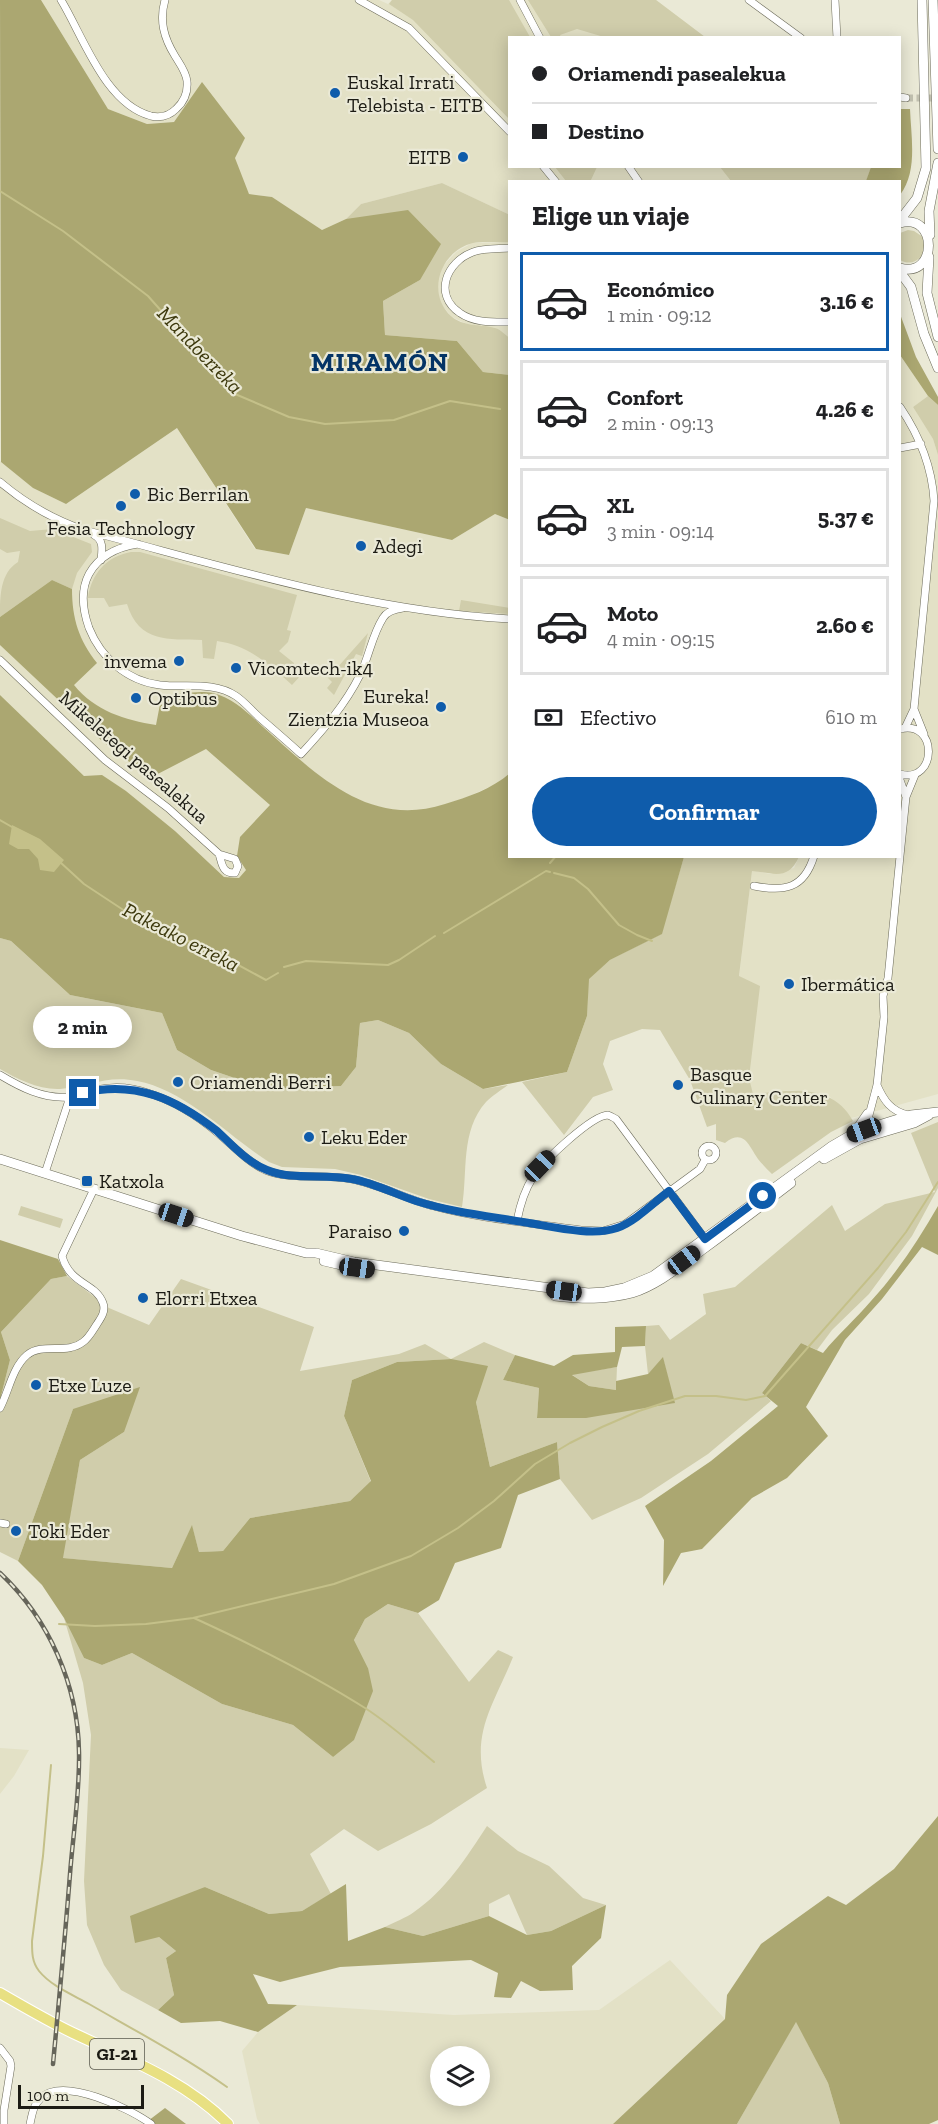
<!DOCTYPE html>
<html lang="es">
<meta charset="utf-8">
<style>
:root{--surface:#fff;--page:#f2f2f2;--text:#202124;--muted:#757577;--line:#e0e0e0;--accent:#0f5cab}
body{margin:0;font-family:"Zilla Slab",serif;background:var(--page);color:var(--text);height:100vh;display:flex;flex-direction:column;font-size:22px;white-space:nowrap}
*{box-sizing:border-box;margin:0}
p{font-size:20px;color:var(--muted)}
.icon{flex:none;width:33px;height:33px;fill:none;stroke:currentColor;stroke-width:2;stroke-linecap:round;stroke-linejoin:round}
.map{position:relative;flex:1;overflow:hidden}
.side{position:absolute;left:508px;top:180px;width:393px;height:678px;display:flex;flex-direction:column;background:var(--surface);border-radius:0px;box-shadow:0 3px 15px #0003}
.side>*{flex:none}
.guide{position:absolute;left:508px;top:36px;width:393px;height:132px;border-radius:0px;box-shadow:0 3px 15px #0003;display:grid;align-content:center;height:132px;padding:0 24px;background:var(--surface)}
.tools{position:absolute;left:430px;top:2046px;display:grid;gap:12px}
.tools a{display:grid;place-items:center;width:60px;height:60px;border-radius:50%;background:var(--surface);box-shadow:0 3px 15px #0003;font-size:30px}
.scale{position:absolute;left:18px;bottom:15px;width:126px;box-sizing:border-box;padding-left:6px;border:3px solid #1c1b14;border-top:0;font-size:16px;line-height:21px;white-space:nowrap;color:#1c1b14;-webkit-text-stroke:4px #eae9d6;paint-order:stroke}
.end{position:absolute;width:27px;height:27px;margin:-14px;border:8px solid #0f5cab;background:#fff;box-shadow:0 0 0 3px #fff}
.from{border-radius:50%}
.bubble{position:absolute;height:42px;border-radius:21px;background:var(--surface);box-shadow:0 3px 15px #0003;font-size:20px;font-weight:700;line-height:42px;text-align:center}
.car{position:absolute;width:18px;height:36px;margin:-18px -9px;border-radius:8px;box-shadow:0 0 4px 2px #0007;background:linear-gradient(#222 24%,#8ab4d8 0 40%,#222 0 76%,#8ab4d8 0 86%,#222 0)}
.guide b{display:flex;align-items:center;gap:21px;height:57px;font-size:22px}
.guide b+b{border-top:2px solid var(--line)}
.guide i{width:15px;height:15px;background:var(--text)}
ul{padding:0;list-style:none}
li{display:flex;align-items:center;gap:18px;height:99px;margin:0 12px 9px;padding:0 12px;border:3px solid var(--line);border-radius:0px}
li div{flex:1}
li b{display:block;font-size:22px}
li em{font-style:normal;font-weight:700}
li.current{border-color:var(--accent)}
li>.icon{width:54px;height:54px;stroke-width:1.5}
h2{padding:0 24px;font-size:27px;line-height:72px}
.pay{display:flex;align-items:center;gap:15px;height:66px;padding:0 24px;font-size:22px}
.pay p{margin-inline-start:auto}
.primary-button{display:flex;gap:12px;margin-top:auto;padding:12px 24px}
.primary-button a{flex:1;height:69px;border-radius:36px;background:var(--accent);color:#fff;font-size:24px;font-weight:700;line-height:69px;text-align:center}
.map>svg:first-child{display:block}
.built{fill:#e3e1c6;fill-rule:evenodd}
.green{fill:#d0cdab}
.forest{fill:#aba771}
.water{fill:#c4c089}
.lines{fill:none;stroke-linecap:round;stroke-linejoin:round}
.stream{stroke:#c4c089;stroke-width:2}
.street-tunnel{stroke:#c1c0af;stroke-width:7;stroke-dasharray:7 3.5;stroke-linecap:butt}
.street-casing{stroke:#6c6b5a;stroke-width:8}
.secondary-casing{stroke:#6c6b5a;stroke-width:10}
.primary-casing{stroke:#fff;stroke-width:12}
.street{stroke:#fff;stroke-width:7}
.secondary{stroke:#fff;stroke-width:9}
.primary{stroke:#e8e082;stroke-width:10}
.rail-casing{stroke:#66655a;stroke-width:4.5}
.rail{stroke:#eae9d6;stroke-width:2;stroke-dasharray:7;stroke-linecap:butt}
.route{stroke:#0f5cab;stroke-width:8}
.poi-dot{fill:#0f5cab;stroke:#eae9d6;stroke-width:2}
.labels{text-anchor:middle;stroke-width:4.5;stroke-linejoin:round;paint-order:stroke}
.shield{fill:#eae9d6;stroke:#5a594e;stroke-width:1.5}
.shield-label{font-size:18px;font-weight:bold;fill:#1c1b14}
.poi-label{font-size:20px;fill:#1c1b14;stroke:#eae9d6;text-anchor:start}
.street-label{font-size:20px;fill:#1c1b14;stroke:#eae9d6}
.water-label{font-size:21px;font-style:italic;fill:#3c380c;stroke:#eae9d6}
.district-label{font-size:26px;font-weight:bold;letter-spacing:1.5px;fill:#043466;stroke:#eae9d6}
</style>
<div class="map">
<svg width="938" height="2124" viewBox="0 0 938 2124">
<rect width="100%" height="100%" fill="#eae9d6"/>
<path class="built" d="M 41,0 L 379,0 L 388,4 L 392,0 L 656,0 L 705,37 L 510,38 L 510,166 L 871,167 L 866,182 L 510,182 L 510,215 L 442,183 L 361,204 L 346,219 L 322,230 L 272,197 L 249,194 L 202,83 L 174,122 L 147,124 L 108,109 Z
M 510,242 L 510,338 L 496,328 L 469,325 L 452,317 L 440,303 L 437,284 L 442,267 L 456,252 L 472,243 Z
M 900,355 L 928,396 L 913,407 L 933,439 L 938,455 L 938,1094 L 851,1118 L 829,1096 L 793,1090 L 752,1094 L 749,1078 L 739,977 L 752,870 L 770,874 L 794,868 L 799,857 L 900,856 Z
M 177,428 L 255,549 L 289,555 L 306,508 L 452,540 L 495,514 L 510,520 L 510,773 L 500,782 L 465,798 L 429,810 L 396,811 L 369,804 L 337,789 L 307,766 L 246,870 L 239,878 L 224,877 L 175,831 L 126,791 L 102,776 L 84,776 L 0,695 L 0,461 L 33,488 L 66,504 Z
M 0,1748 L 29,1750 L 14,1776 L 0,1794 Z
M 670,1960 L 725,2019 L 613,2124 L 260,2124 L 257,2119 L 242,2051 L 258,2032 L 297,2005 L 454,2015 L 599,2010 ZM 441,2056 L 480,2056 L 480,2096 L 441,2096 Z"/>
<path class="green" d="M 392,0 L 509,0 L 530,37 L 510,38 L 510,120 L 413,20 L 389,4 Z
M 528,0 L 656,0 L 705,37 L 604,37 L 577,29 L 560,35 L 561,37 L 551,37 Z
M 555,167 L 597,167 L 590,182 L 566,181 Z
M 720,167 L 871,167 L 866,182 L 731,181 Z
M 442,183 L 510,215 L 510,242 C 498,243 484,241 473,243 C 440,251 426,293 451,316 C 463,327 480,324 495,328 C 500,329 505,335 510,338 L 510,375 L 483,372 L 457,341 L 385,335 L 383,301 L 420,280 L 346,219 L 361,204 Z
M 908,230 L 914,231 L 923,237 L 925,252 C 918,261 911,266 900,260 L 900,233 Z
M 928,396 L 938,405 L 938,455 L 933,439 L 913,407 Z
M 0,518 L 30,531 L 53,529 L 91,544 L 92,552 L 77,573 L 72,589 L 52,580 L 0,617 C 0,596 0,573 18,562 L 20,551 L 7,553 L 0,549 Z
M 131,552 L 140,552 L 297,595 L 287,630 L 291,631 L 288,642 L 279,651 L 294,663 L 293,666 L 302,674 L 292,685 C 270,665 248,645 217,641 L 214,659 L 203,658 L 202,640 C 168,639 139,643 127,604 L 109,607 L 104,598 L 88,598 C 91,574 107,556 131,552 Z
M 461,600 L 510,608 L 510,614 L 459,611 Z
M 368,633 L 362,656 L 356,654 L 334,695 L 327,688 L 332,682 L 328,678 Z
M 684,857 L 799,857 C 788,881 774,873 752,871 L 739,976 L 760,986 L 749,1078 L 753,1094 C 789,1090 833,1083 853,1121 L 831,1132 L 772,1174 C 767,1169 762,1164 758,1159 C 749,1146 744,1128 725,1143 L 716,1140 L 716,1124 L 707,1127 L 690,1080 L 660,1030 L 642,1029 L 610,1041 L 603,1064 L 613,1090 L 593,1097 L 564,1135 L 522,1082 L 567,1072 L 587,1016 L 588,979 L 610,960 L 661,934 Z
M 0,938 L 11,941 L 70,995 L 162,1013 L 177,1050 L 211,1070 L 267,1089 L 341,1086 L 356,1067 L 360,1023 L 378,1020 L 409,1033 L 441,1064 L 483,1089 L 508,1085 C 501,1090 492,1096 486,1102 C 460,1131 468,1172 462,1207 L 429,1199 L 361,1175 L 335,1169 L 282,1167 L 269,1162 C 228,1136 186,1090 137,1081 C 106,1075 88,1087 60,1089 C 39,1090 17,1079 0,1069 Z
M 938,1122 L 938,1188 L 912,1236 L 869,1294 L 832,1330 L 817,1350 L 801,1343 L 762,1393 L 771,1401 L 708,1454 L 641,1498 L 592,1520 L 560,1479 L 557,1442 L 490,1467 L 476,1402 L 451,1359 L 397,1362 L 352,1380 L 344,1416 L 371,1482 L 350,1501 L 250,1518 L 223,1551 L 199,1552 L 192,1526 L 172,1568 L 62,1558 L 80,1460 L 124,1432 L 73,1409 L 18,1561 L 0,1552 L 0,1400 L 10,1360 L 1,1332 L 51,1279 L 67,1276 L 109,1308 L 149,1325 L 181,1279 L 314,1327 L 300,1371 L 399,1354 L 425,1344 L 451,1359 L 484,1342 L 515,1355 L 503,1380 L 539,1388 L 537,1418 L 674,1403 L 663,1358 L 648,1374 L 645,1346 L 646,1326 L 659,1325 L 670,1340 L 706,1314 L 703,1294 L 735,1287 L 832,1205 L 845,1231 L 885,1204 L 935,1192 L 911,1133 Z
M 21,1206 L 63,1219 L 60,1228 L 18,1215 Z
M 617,1367 L 616,1390 L 589,1386 L 571,1374 Z
M 388,1604 L 418,1613 L 469,1682 L 498,1650 L 513,1657 C 494,1705 469,1734 487,1788 L 431,1824 L 378,1851 L 344,1829 L 310,1854 L 331,1894 L 302,1911 L 269,1914 L 205,1887 L 159,1937 L 176,1951 L 166,1958 L 174,1995 L 158,2010 L 121,1990 L 104,1965 L 87,1925 L 84,1881 L 91,1735 L 83,1683 L 64,1618 L 84,1658 L 102,1665 L 132,1653 L 222,1704 L 293,1725 L 333,1757 L 368,1668 L 354,1640 L 365,1619 Z
M 487,1826 L 518,1851 L 549,1866 L 583,1898 L 606,1905 L 551,1931 L 527,1935 L 509,1894 L 489,1904 L 489,1916 L 423,1936 L 385,1927 C 394,1922 406,1918 414,1912 C 446,1890 466,1858 487,1826 Z
M 796,2021 L 828,2083 L 840,2124 L 737,2124 Z"/>
<path class="forest" d="M 0,0 L 41,0 L 108,109 L 147,124 L 174,122 L 202,82 L 245,138 L 235,158 L 249,194 L 272,197 L 322,230 L 346,219 L 408,210 L 441,244 L 420,280 L 383,301 L 385,335 L 457,341 L 483,372 L 510,375 L 510,520 L 495,514 L 452,540 L 306,508 L 289,555 L 256,549 L 177,428 L 66,504 L 33,488 L 1,462 Z
M 900,109 L 910,109 C 911,137 918,171 900,195 L 900,182 L 866,181 L 871,167 L 900,166 Z
M 900,314 L 916,357 L 938,397 L 938,405 L 928,396 L 900,355 Z
M 52,580 L 72,589 C 72,619 79,640 97,663 L 74,685 C 95,711 125,720 156,725 L 161,699 L 168,700 L 168,695 C 182,694 199,690 213,693 C 233,698 248,713 262,726 C 315,773 368,829 445,804 C 468,797 492,789 510,773 L 510,856 L 684,857 L 662,934 L 610,960 L 589,979 L 587,1016 L 567,1072 L 483,1089 L 441,1064 L 409,1033 L 378,1020 L 360,1023 L 356,1067 L 341,1086 L 267,1089 L 211,1070 L 177,1050 L 162,1013 L 70,995 L 11,941 L 0,938 L 0,695 L 84,776 L 102,775 L 126,791 L 175,831 L 224,877 L 239,878 L 246,870 L 237,856 L 240,837 L 270,805 L 206,749 L 150,778 L 101,740 L 0,645 L 0,617 Z
M 938,1206 L 938,1255 L 922,1247 L 882,1299 L 845,1340 L 806,1407 L 828,1436 L 787,1478 L 752,1498 L 702,1549 L 681,1553 L 663,1586 L 664,1540 L 645,1506 L 711,1461 L 778,1406 L 762,1393 L 801,1343 L 823,1353 C 838,1334 856,1319 871,1301 C 897,1273 919,1239 938,1206 Z
M 0,1240 L 58,1259 L 67,1276 L 51,1279 L 1,1332 L 10,1360 L 0,1400 Z
M 646,1326 L 645,1346 L 622,1347 L 617,1367 L 572,1375 L 589,1386 L 616,1390 L 616,1381 L 648,1374 L 663,1357 L 675,1403 L 586,1418 L 537,1418 L 539,1388 L 503,1380 L 515,1355 L 554,1366 L 573,1355 L 615,1352 L 615,1327 Z
M 451,1359 L 488,1366 L 476,1402 L 490,1467 L 557,1442 L 560,1479 L 518,1495 L 501,1548 L 455,1563 L 439,1600 L 418,1613 L 388,1604 L 365,1619 L 354,1640 L 368,1668 L 373,1691 L 354,1740 L 333,1757 L 293,1725 L 222,1704 L 132,1653 L 102,1665 L 84,1658 L 64,1618 L 42,1585 L 18,1561 L 73,1409 L 140,1387 L 124,1432 L 80,1460 L 63,1558 L 172,1568 L 192,1525 L 199,1552 L 223,1551 L 250,1518 L 350,1501 L 371,1481 L 344,1416 L 352,1380 L 397,1362 Z
M 938,1816 L 938,2120 L 929,2124 L 840,2124 L 828,2083 L 796,2022 L 737,2124 L 613,2124 L 725,2019 L 727,1995 L 761,1944 L 828,1896 L 846,1905 L 894,1869 Z
M 346,1884 L 348,1941 L 385,1927 L 423,1936 L 489,1916 L 527,1935 L 551,1931 L 606,1905 L 601,1938 L 572,1966 L 573,1990 L 540,1991 L 521,1981 L 511,1998 L 494,1997 L 498,1973 L 471,1960 L 340,1967 L 280,1982 L 253,1974 L 268,2004 L 297,2005 L 258,2032 L 220,2021 L 181,2023 L 158,2010 L 174,1995 L 166,1958 L 176,1951 L 159,1937 L 135,1943 L 130,1916 L 205,1887 L 269,1914 L 302,1911 Z
M 165,2108 L 186,2124 L 144,2124 Z"/>
<path class="water" d="M 12,825 L 40,839 L 64,860 L 54,872 L 40,870 L 38,859 L 29,849 L 18,849 L 9,844 Z"/>
<g class="lines">
<path class="stream" d="M 0,191 L 63,231 L 148,296 L 235,394 L 289,417 L 325,424 L 394,420 L 450,401 L 500,409
M 0,820 L 12,827
M 60,862 L 84,884 L 134,917 L 218,954 L 266,980 L 278,973
M 550,863 L 556,856
M 554,873 L 574,878 L 588,889 L 619,925 L 637,935 L 652,941
M 444,933 L 546,871 L 550,872
M 284,967 L 306,961 L 388,965 L 399,960 L 435,936
M 194,1618 C 253,1645 310,1673 365,1708 C 390,1724 412,1744 434,1762
M 59,1624 L 95,1626 L 146,1624 L 193,1618 L 334,1584 L 411,1556 L 458,1528 L 494,1501 L 535,1464 L 570,1443 L 602,1427 L 639,1411 L 685,1396 L 716,1396 L 746,1400 L 765,1396 L 878,1268 L 906,1232 L 938,1182
M 51,1765 L 43,1856 L 32,1941 C 32,1953 32,1962 39,1971 C 51,1986 73,1995 89,2004 C 136,2031 183,2056 227,2087"/>
<path class="street-tunnel" d="M 906,98 L 938,98"/>
<g class="street-casing">
<path id="street" d="M 61,0 C 83,36 105,104 151,116 C 160,118 169,116 176,109 C 185,101 188,92 187,81 C 186,72 180,64 175,56 C 164,38 159,21 165,0
M 359,0 L 409,28 L 510,132
M 520,0 L 540,38
M 749,0 L 801,38
M 835,0 L 837,38
M 900,97 L 906,98
M 543,166 L 556,182
M 628,166 L 639,182
M 510,248 C 498,249 484,248 473,252 C 446,262 433,295 460,313 C 474,323 493,322 510,322
M 900,407 C 919,435 932,466 934,501 L 914,709 L 905,728
M 900,448 L 921,444
M 0,482 C 26,504 52,519 84,530 C 224,566 365,611 510,619
M 94,535 C 104,540 102,550 101,560
M 138,544 C 118,547 99,556 89,574 C 80,591 83,611 89,628 C 101,658 127,681 160,685 C 186,688 213,681 236,696 C 245,702 252,711 260,718 C 274,730 288,742 301,754 C 324,729 345,705 360,675 C 369,657 372,635 383,618 C 387,611 395,609 403,608
M 0,660 L 105,760 L 168,808 L 219,854 L 235,859 L 238,866 L 235,873 C 222,874 222,863 219,854
M 914,709 L 924,734
M 900,729 C 938,719 938,784 900,774
M 900,780 L 906,797
M 900,856 L 906,797 L 915,775
M 754,886 C 784,892 804,889 814,856
M 0,1075 C 20,1087 43,1099 68,1097 C 77,1096 86,1092 95,1090 C 113,1086 131,1087 148,1093 C 174,1101 198,1116 219,1134 C 233,1146 248,1162 265,1170 C 292,1181 323,1173 351,1179 C 379,1184 405,1199 433,1206 C 480,1219 532,1223 581,1230 L 603,1231 L 625,1224 L 700,1169 L 705,1160
M 877,1085 C 884,1101 891,1111 908,1115
M 879,1126 L 872,1125 L 868,1119 L 877,1085 L 884,1017 L 883,996 L 888,978 L 900,856
M 853,1133 L 867,1113
M702 1153a7 7 0 1 1 14 0a7 7 0 1 1-14 0Z
M 45,1173 L 68,1103 L 68,1097
M 517,1221 C 520,1205 524,1191 533,1177 C 541,1163 592,1115 608,1115 C 611,1116 614,1118 616,1119 L 705,1239
M 0,1408 C 9,1391 12,1368 27,1355 C 43,1342 67,1355 83,1342 C 89,1338 93,1330 97,1324 C 101,1318 106,1311 103,1303 C 96,1283 70,1285 62,1256 L 94,1189
M 0,1523 L 6,1524
M 0,2048 L 10,2061 L 11,2066 L 4,2110 L 4,2124
M 30,2124 C 32,2115 33,2105 41,2098 C 63,2076 131,2109 151,2124"/>
</g>
<g class="secondary-casing">
<path id="secondary" d="M 933,0 L 938,149
M 900,220 L 917,198 L 926,168 L 922,0
M 900,223 C 938,212 938,279 900,268
M 930,235 L 929,211 L 938,163
M 929,257 L 927,293 L 938,337
M 900,272 L 911,287 L 924,334 L 938,368
M 0,1159 L 242,1236 L 306,1253 L 316,1253 L 354,1262 L 588,1293 L 605,1292 L 624,1288 L 653,1276 L 832,1146 L 851,1135 L 879,1125 L 911,1115 L 938,1112
M 824,1159 L 860,1139 L 914,1123 L 929,1115
M 324,1261 L 354,1268
M 555,1296 C 582,1299 606,1300 632,1293 C 658,1285 681,1265 702,1250 C 732,1228 761,1206 791,1183"/>
</g>
<g class="primary-casing">
<path id="primary" d="M 0,1993 C 24,2007 48,2021 73,2033 C 126,2058 186,2081 228,2124"/>
</g>
<use href="#street" class="street"/>
<use href="#secondary" class="secondary"/>
<use href="#primary" class="primary"/>
<g class="rail-casing">
<path id="rail" d="M 0,1573 C 49,1619 78,1685 79,1752 C 80,1792 73,1834 70,1874 C 65,1938 59,2001 53,2064"/>
</g>
<use href="#rail" class="rail"/>
</g>
<g class="lines">
<path class="route" d="M 83,1093 C 135,1080 176,1099 217,1131 C 232,1145 247,1162 267,1170 C 293,1181 324,1173 352,1179 C 374,1183 395,1194 416,1201 C 451,1212 487,1216 523,1222 C 550,1226 591,1237 617,1228 C 636,1221 653,1203 669,1191 L 705,1239 L 763,1196"/>
</g>
<g class="poi-dot">
<circle cx="335" cy="93" r="6"/>
<circle cx="463" cy="157" r="6"/>
<circle cx="135" cy="494" r="6"/>
<circle cx="121" cy="506" r="6"/>
<circle cx="361" cy="546" r="6"/>
<circle cx="179" cy="661" r="6"/>
<circle cx="236" cy="668" r="6"/>
<circle cx="136" cy="698" r="6"/>
<circle cx="441" cy="707" r="6"/>
<circle cx="789" cy="984" r="6"/>
<circle cx="178" cy="1082" r="6"/>
<circle cx="678" cy="1085" r="6"/>
<circle cx="309" cy="1137" r="6"/>
<rect x="81" y="1175" width="12" height="12" rx="3"/>
<circle cx="404" cy="1231" r="6"/>
<circle cx="143" cy="1298" r="6"/>
<circle cx="36" cy="1385" r="6"/>
<circle cx="16" cy="1531" r="6"/>
</g>
<g class="labels">
<rect class="shield" x="90" y="2039" width="54" height="30" rx="4.5"/>
<g class="shield-label">
<text x="117" y="2060">GI-21</text>
</g>
<g class="poi-label">
<text x="347" y="89">Euskal Irrati<tspan x="347" dy="23">Telebista - EITB</tspan></text>
<text x="451" y="164" text-anchor="end">EITB</text>
<text x="147" y="501">Bic Berrilan</text>
<text x="121" y="535" text-anchor="middle">Fesia Technology</text>
<text x="373" y="553">Adegi</text>
<text x="167" y="668" text-anchor="end">invema</text>
<text x="248" y="675">Vicomtech-ik4</text>
<text x="429" y="703" text-anchor="end">Eureka!<tspan x="429" dy="23">Zientzia Museoa</tspan></text>
<text x="148" y="705">Optibus</text>
<text x="801" y="991">Ibermática</text>
<text x="690" y="1081">Basque<tspan x="690" dy="23">Culinary Center</tspan></text>
<text x="190" y="1089">Oriamendi Berri</text>
<text x="321" y="1144">Leku Eder</text>
<text x="99" y="1188">Katxola</text>
<text x="392" y="1238" text-anchor="end">Paraiso</text>
<text x="155" y="1305">Elorri Etxea</text>
<text x="48" y="1392">Etxe Luze</text>
<text x="28" y="1538">Toki Eder</text>
</g>
<g class="street-label">
<text transform="translate(134 757) rotate(41)" y="7">Mikeletegi pasealekua</text>
</g>
<g class="water-label">
<text transform="translate(200 350) rotate(46)" y="7">Mandoerreka</text>
<text transform="translate(181 937) rotate(27)" y="7">Pakeako erreka</text>
</g>
<g class="district-label">
<text x="380" y="371">MIRAMÓN</text>
</g>
</g>
</svg>
<div class="tools">
<a><svg class="icon" aria-label="layers" viewBox="0 0 24 24"><path d="M12 4l9 5-9 5-9-5zM3 14l9 5 9-5"/></svg></a>
</div>
<div class="scale">100 m</div>
<i class="end from" style="left:763px;top:1196px"></i>
<i class="end" style="left:83px;top:1093px"></i>
<div class="bubble" style="left:33px;top:1006px;width:99px">2 min</div>
<i class="car" style="left:864px;top:1130px;rotate:250deg"></i>
<i class="car" style="left:540px;top:1166px;rotate:44deg"></i>
<i class="car" style="left:176px;top:1215px;rotate:108deg"></i>
<i class="car" style="left:684px;top:1260px;rotate:53deg"></i>
<i class="car" style="left:357px;top:1268px;rotate:98deg"></i>
<i class="car" style="left:564px;top:1291px;rotate:278deg"></i>
<div class="guide">
<b><i class="from"></i>Oriamendi pasealekua</b>
<b><i></i>Destino</b>
</div>
<section class="side">
<h2>Elige un viaje</h2>
<ul>
<li class="current"><svg class="icon" aria-label="car" viewBox="0 0 24 24"><path d="M5 17H2v-5l4-1 3-4h7l3 4 3 1v5h-3M9 17h6M6 11h13"/><circle cx="7" cy="17" r="2"/><circle cx="17" cy="17" r="2"/></svg><div><b>Económico</b><p>1 min · 09:12</p></div><em>3.16 €</em></li>
<li><svg class="icon" aria-label="car" viewBox="0 0 24 24"><path d="M5 17H2v-5l4-1 3-4h7l3 4 3 1v5h-3M9 17h6M6 11h13"/><circle cx="7" cy="17" r="2"/><circle cx="17" cy="17" r="2"/></svg><div><b>Confort</b><p>2 min · 09:13</p></div><em>4.26 €</em></li>
<li><svg class="icon" aria-label="car" viewBox="0 0 24 24"><path d="M5 17H2v-5l4-1 3-4h7l3 4 3 1v5h-3M9 17h6M6 11h13"/><circle cx="7" cy="17" r="2"/><circle cx="17" cy="17" r="2"/></svg><div><b>XL</b><p>3 min · 09:14</p></div><em>5.37 €</em></li>
<li><svg class="icon" aria-label="car" viewBox="0 0 24 24"><path d="M5 17H2v-5l4-1 3-4h7l3 4 3 1v5h-3M9 17h6M6 11h13"/><circle cx="7" cy="17" r="2"/><circle cx="17" cy="17" r="2"/></svg><div><b>Moto</b><p>4 min · 09:15</p></div><em>2.60 €</em></li>
</ul>
<div class="pay"><svg class="icon" aria-label="cash" viewBox="0 0 24 24"><path d="M3 7h18v10H3z"/><circle cx="12" cy="12" r="2"/></svg>Efectivo<p>610 m</p></div>
<div class="primary-button"><a>Confirmar</a></div>
</section>
</div>
